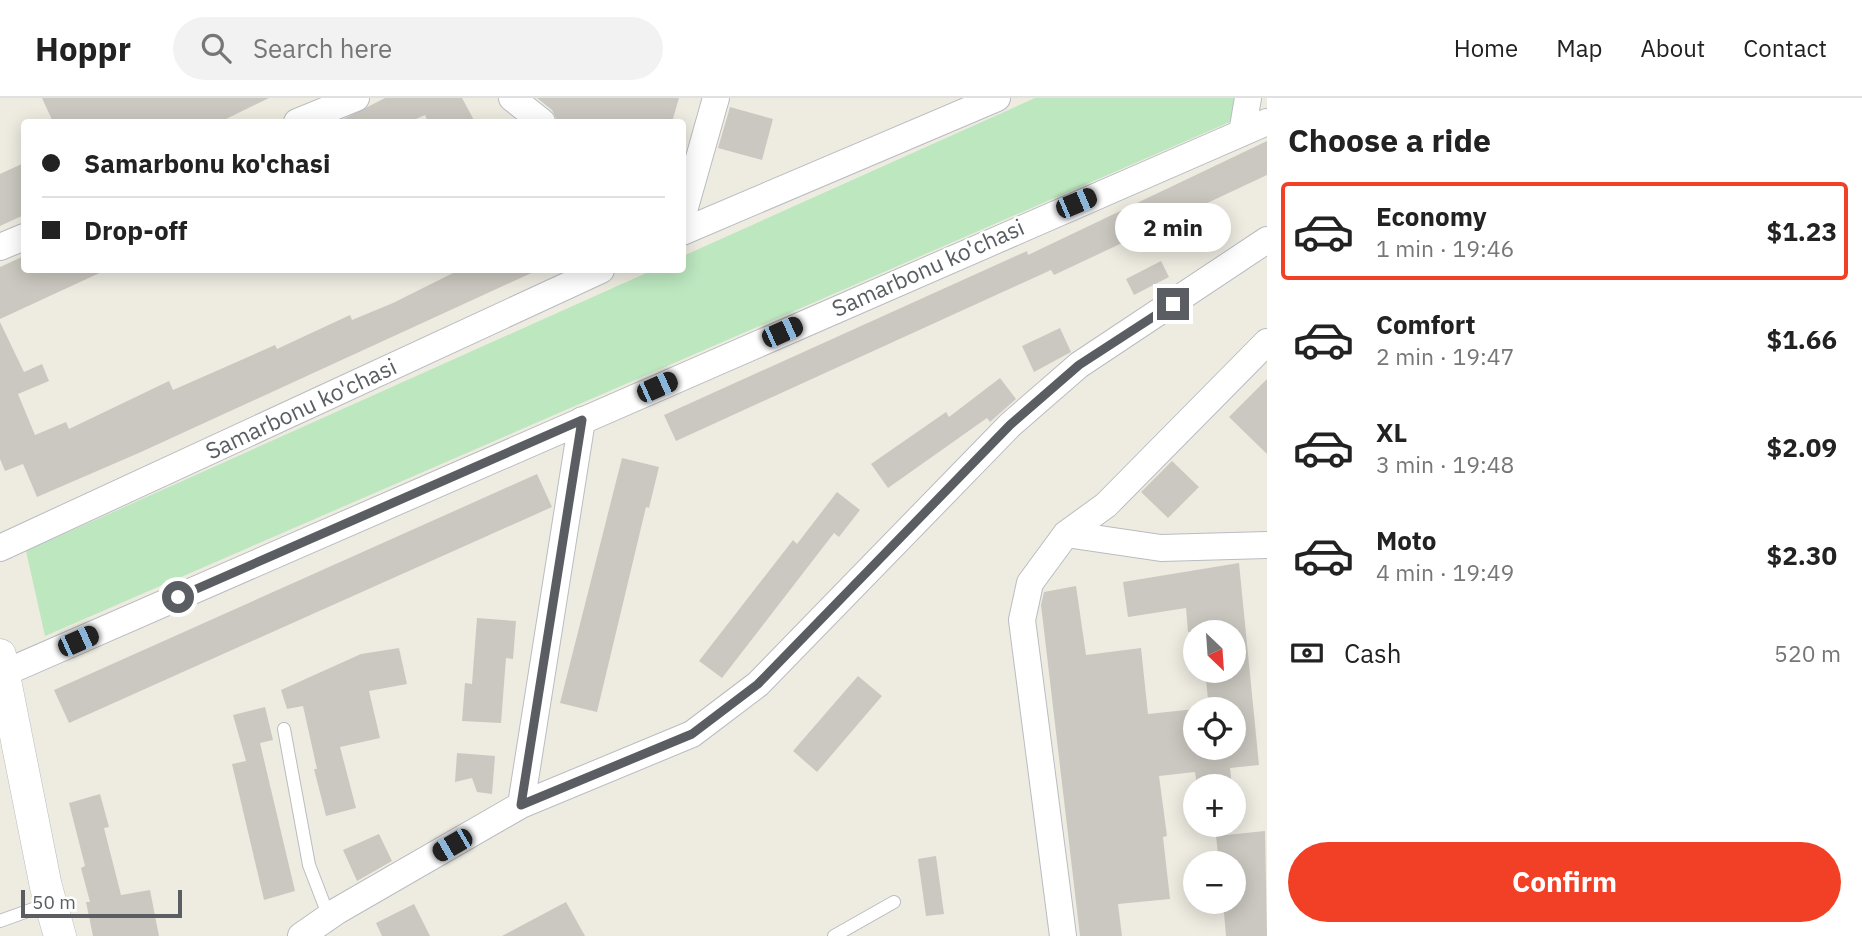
<!DOCTYPE html>
<meta charset="utf-8">
<style>
:root{--surface:#fff;--page:#f2f2f2;--text:#222;--muted:#767676;--line:#e0e0e0;--accent:#f14025}
body{margin:0;font-family:"IBM Plex Sans",sans-serif;background:var(--page);color:var(--text);height:100vh;display:flex;flex-direction:column;font-size:26px;white-space:nowrap}
*{box-sizing:border-box;margin:0}
p{font-size:23px;color:var(--muted)}
.icon{flex:none;width:38px;height:38px;fill:none;stroke:currentColor;stroke-width:2;stroke-linecap:round;stroke-linejoin:round}
.map{position:relative;flex:1;overflow:hidden}
.drawer{display:flex;flex-direction:column;background:var(--surface);width:595px}
.drawer>*{flex:none}
.top-card{position:absolute;left:21px;top:21px;width:665px;height:154px;border-radius:7px;box-shadow:0 4px 18px #0003;display:grid;align-content:center;height:154px;padding:0 21px;background:var(--surface)}
.needle{width:46px;rotate:155deg}
.buttons{position:absolute;left:1183px;top:522px;display:grid;gap:14px}
.buttons a{display:grid;place-items:center;width:63px;height:63px;border-radius:50%;background:var(--surface);box-shadow:0 4px 18px #0003;font-size:35px}
.scale{position:absolute;left:21px;bottom:18px;width:161px;box-sizing:border-box;padding-left:7px;border:4px solid #5a5e63;border-top:0;font-size:19px;line-height:24px;white-space:nowrap;color:#5a5e63;-webkit-text-stroke:5px #fff;paint-order:stroke}
.end{position:absolute;width:32px;height:32px;margin:-16px;border:9px solid #5a5e63;background:#fff;box-shadow:0 0 0 4px #fff}
.from{border-radius:50%}
.bubble{position:absolute;height:49px;border-radius:24px;background:var(--surface);box-shadow:0 4px 18px #0003;font-size:23px;font-weight:700;line-height:49px;text-align:center}
.car{position:absolute;width:21px;height:42px;margin:-21px -10px;border-radius:9px;box-shadow:0 0 5px 2px #0007;background:linear-gradient(#222 24%,#8ab4d8 0 40%,#222 0 76%,#8ab4d8 0 86%,#222 0)}
.top-card b{display:flex;align-items:center;gap:24px;height:66px;font-size:26px}
.top-card b+b{border-top:2px solid var(--line)}
.top-card i{width:18px;height:18px;background:var(--text)}
ul{padding:0;list-style:none}
li{display:flex;align-items:center;gap:21px;height:98px;margin:0 14px 10px;padding:0 7px;border:4px solid transparent;border-radius:7px}
li div{flex:1}
li b{display:block;font-size:26px}
li em{font-style:normal;font-weight:700}
li.active{border-color:var(--accent)}
li>.icon{width:63px;height:63px;stroke-width:1.5}
h2{padding:0 21px;font-size:32px;line-height:84px}
.pay{display:flex;align-items:center;gap:18px;height:77px;padding:0 21px;font-size:26px}
.pay p{margin-inline-start:auto}
.action{display:flex;gap:14px;margin-top:auto;padding:14px 21px}
.action a{flex:1;height:80px;border-radius:42px;background:var(--accent);color:#fff;font-size:28px;font-weight:700;line-height:80px;text-align:center}
header{display:flex;align-items:center;gap:42px;box-sizing:border-box;height:98px;padding:0 35px;background:var(--surface);border-bottom:2px solid var(--line)}
header strong{font-size:33px}
nav{display:flex;gap:38px;margin-inline-start:auto;font-size:24px}
.search{width:490px;height:63px;background:var(--page);display:flex;align-items:center;gap:18px;box-sizing:border-box;padding:0 24px;border-radius:38px;color:var(--muted);font-size:26px}
main{display:flex;flex:1;min-height:0}
.map>svg:first-child{display:block}
.green{fill:#bce7bf}
.building{fill:#cbc8c1}
.lines{fill:none;stroke-linecap:round;stroke-linejoin:round}
.service-casing{stroke:#b9bcc1;stroke-width:14}
.minor-casing{stroke:#b9bcc1;stroke-width:28}
.tertiary-casing{stroke:#b9bcc1;stroke-width:33}
.service{stroke:#fff;stroke-width:12}
.minor{stroke:#fff;stroke-width:26}
.tertiary{stroke:#fff;stroke-width:32}
.route{stroke:#5a5e63;stroke-width:9}
.labels{text-anchor:middle;stroke-width:5;stroke-linejoin:round;paint-order:stroke}
.street-label{font-size:23px;fill:#5a5e63;stroke:#fff}
</style>
<header>
<strong>Hoppr</strong>
<div class="search"><svg class="icon" aria-label="search" viewBox="0 0 24 24"><circle cx="10" cy="10" r="6"/><path d="M15 15l6 6"/></svg>Search here</div>
<nav><a>Home</a><a>Map</a><a>About</a><a>Contact</a></nav>
</header>
<main>
<div class="map">
<svg width="1267" height="838" viewBox="0 0 1267 838">
<rect width="100%" height="100%" fill="#eeece1"/>
<path class="green" d="M 1035,0 L 1234,0 L 1232,23 L 45,538 L 26,453 L 653,172 L 682,172 L 683,158 Z"/>
<path class="building" d="M 42,0 L 269,0 L 220,24 L 53,24 Z
M 385,0 L 462,0 L 475,24 L 428,24 L 425,17 L 409,24 L 338,24 Z
M 537,0 L 679,0 L 672,24 L 558,24 L 552,12 Z
M 730,9 L 773,21 L 762,62 L 718,50 Z
M 1267,43 L 1267,77 L 1054,177 L 1051,172 L 676,343 L 664,317 L 1027,153 L 1028,157 Z
M 24,65 L 24,117 L 0,128 L 0,76 Z
M 24,158 L 24,172 L 106,172 L 0,221 L 0,169 Z
M 1161,163 L 1169,179 L 1134,197 L 1126,181 Z
M 459,172 L 538,172 L 141,354 L 37,399 L 23,366 L 5,373 L 0,361 L 0,224 L 24,274 L 42,266 L 49,283 L 18,296 L 35,337 L 66,324 L 69,331 L 169,283 L 173,292 L 275,247 L 277,251 L 350,217 L 352,222 L 393,205 Z
M 1060,230 L 1071,254 L 1034,274 L 1022,248 Z
M 1000,280 L 1016,301 L 990,324 L 987,320 L 888,390 L 871,366 L 946,314 L 949,319 Z
M 1267,281 L 1267,356 L 1229,319 Z
M 622,360 L 659,369 L 649,410 L 646,409 L 597,614 L 560,605 Z
M 1172,363 L 1199,389 L 1168,420 L 1141,394 Z
M 537,376 L 552,409 L 69,625 L 54,592 Z
M 837,394 L 860,412 L 839,439 L 834,435 L 722,580 L 699,563 L 793,442 L 797,446 Z
M 1239,465 L 1259,667 L 1230,670 L 1232,688 L 1197,688 L 1195,674 L 1159,678 L 1167,738 L 1163,739 L 1170,801 L 1118,806 L 1122,838 L 1080,838 L 1041,507 L 1044,494 L 1076,488 L 1086,557 L 1141,550 L 1148,616 L 1195,611 L 1195,649 L 1234,649 L 1234,611 L 1209,611 L 1205,572 L 1234,572 L 1234,534 L 1188,534 L 1186,510 L 1128,519 L 1123,484 Z
M 477,520 L 516,523 L 513,561 L 506,560 L 501,625 L 462,623 L 465,585 L 472,586 Z
M 399,550 L 407,586 L 369,593 L 380,640 L 340,649 L 356,710 L 326,718 L 314,671 L 317,671 L 303,608 L 287,611 L 281,592 L 361,556 Z
M 858,578 L 882,598 L 817,674 L 793,653 Z
M 265,609 L 273,642 L 260,645 L 295,793 L 264,802 L 232,666 L 246,663 L 233,617 Z
M 457,655 L 495,658 L 492,696 L 477,694 L 472,680 L 455,684 Z
M 100,696 L 109,729 L 104,730 L 121,797 L 150,792 L 159,838 L 93,838 L 86,804 L 90,804 L 81,770 L 85,768 L 69,705 Z
M 1265,733 L 1267,838 L 1226,838 L 1223,803 L 1234,803 L 1234,765 L 1219,765 L 1216,738 Z
M 379,736 L 392,763 L 357,783 L 343,752 Z
M 936,758 L 944,816 L 926,818 L 918,761 Z
M 566,804 L 585,838 L 502,838 Z
M 414,806 L 430,838 L 382,838 L 376,825 Z"/>
<g class="lines">
<g class="service-casing">
<path id="service" d="M 284,631 L 309,767 L 329,819
M 0,823 L 50,805
M 834,838 L 894,804"/>
</g>
<g class="minor-casing">
<path id="minor" d="M 512,0 L 542,24
M 297,24 L 356,0
M 1242,35 L 1248,0
M 682,120 L 716,0
M 682,134 L 997,0
M 0,149 L 24,139
M 1066,436 L 1161,450 L 1267,447
M 0,450 L 601,172
M 2,576 L 1267,24
M 521,707 L 582,322
M 301,838 L 337,813 L 521,707 L 692,636 L 758,586 L 1010,327 L 1079,267 L 1267,142
M 1063,838 L 1022,522 L 1030,485 L 1066,436 L 1106,407 L 1267,244"/>
</g>
<g class="tertiary-casing">
<path id="tertiary" d="M 0,557 L 46,789 L 60,838"/>
</g>
<use href="#service" class="service"/>
<use href="#minor" class="minor"/>
<use href="#tertiary" class="tertiary"/>
</g>
<g class="lines">
<path class="route" d="M 178,499 L 582,322 L 521,707 L 692,636 L 758,586 L 1010,327 L 1079,267 L 1173,206"/>
</g>
<g class="labels">
<g class="street-label">
<text transform="translate(928 170) rotate(-24)" y="8">Samarbonu ko'chasi</text>
<text transform="translate(301 311) rotate(-25)" y="8">Samarbonu ko'chasi</text>
</g>
</g>
</svg>
<div class="buttons">
<a><svg class="needle" viewBox="-14 -14 28 28"><path d="M0-13l5 13h-10z" fill="#e53935"/><path d="M0 13l5-13h-10z" fill="#767676"/></svg></a>
<a><svg class="icon" aria-label="locate" viewBox="0 0 24 24"><circle cx="12" cy="12" r="6"/><path d="M12 2v4M12 18v4M2 12h4M18 12h4"/></svg></a>
<a>+</a>
<a>−</a>
</div>
<div class="scale">50 m</div>
<i class="end from" style="left:178px;top:499px"></i>
<i class="end" style="left:1173px;top:206px"></i>
<div class="bubble" style="left:1115px;top:105px;width:116px">2 min</div>
<i class="car" style="left:1076px;top:105px;rotate:67deg"></i>
<i class="car" style="left:782px;top:234px;rotate:66deg"></i>
<i class="car" style="left:657px;top:289px;rotate:66deg"></i>
<i class="car" style="left:78px;top:543px;rotate:66deg"></i>
<i class="car" style="left:452px;top:747px;rotate:240deg"></i>
<div class="top-card">
<b><i class="from"></i>Samarbonu ko'chasi</b>
<b><i></i>Drop-off</b>
</div>
</div>
<section class="drawer">
<h2>Choose a ride</h2>
<ul>
<li class="active"><svg class="icon" aria-label="car" viewBox="0 0 24 24"><path d="M5 17H2v-5l4-1 3-4h7l3 4 3 1v5h-3M9 17h6M6 11h13"/><circle cx="7" cy="17" r="2"/><circle cx="17" cy="17" r="2"/></svg><div><b>Economy</b><p>1 min · 19:46</p></div><em>$1.23</em></li>
<li><svg class="icon" aria-label="car" viewBox="0 0 24 24"><path d="M5 17H2v-5l4-1 3-4h7l3 4 3 1v5h-3M9 17h6M6 11h13"/><circle cx="7" cy="17" r="2"/><circle cx="17" cy="17" r="2"/></svg><div><b>Comfort</b><p>2 min · 19:47</p></div><em>$1.66</em></li>
<li><svg class="icon" aria-label="car" viewBox="0 0 24 24"><path d="M5 17H2v-5l4-1 3-4h7l3 4 3 1v5h-3M9 17h6M6 11h13"/><circle cx="7" cy="17" r="2"/><circle cx="17" cy="17" r="2"/></svg><div><b>XL</b><p>3 min · 19:48</p></div><em>$2.09</em></li>
<li><svg class="icon" aria-label="car" viewBox="0 0 24 24"><path d="M5 17H2v-5l4-1 3-4h7l3 4 3 1v5h-3M9 17h6M6 11h13"/><circle cx="7" cy="17" r="2"/><circle cx="17" cy="17" r="2"/></svg><div><b>Moto</b><p>4 min · 19:49</p></div><em>$2.30</em></li>
</ul>
<div class="pay"><svg class="icon" aria-label="cash" viewBox="0 0 24 24"><path d="M3 7h18v10H3z"/><circle cx="12" cy="12" r="2"/></svg>Cash<p>520 m</p></div>
<div class="action"><a>Confirm</a></div>
</section>
</main>
